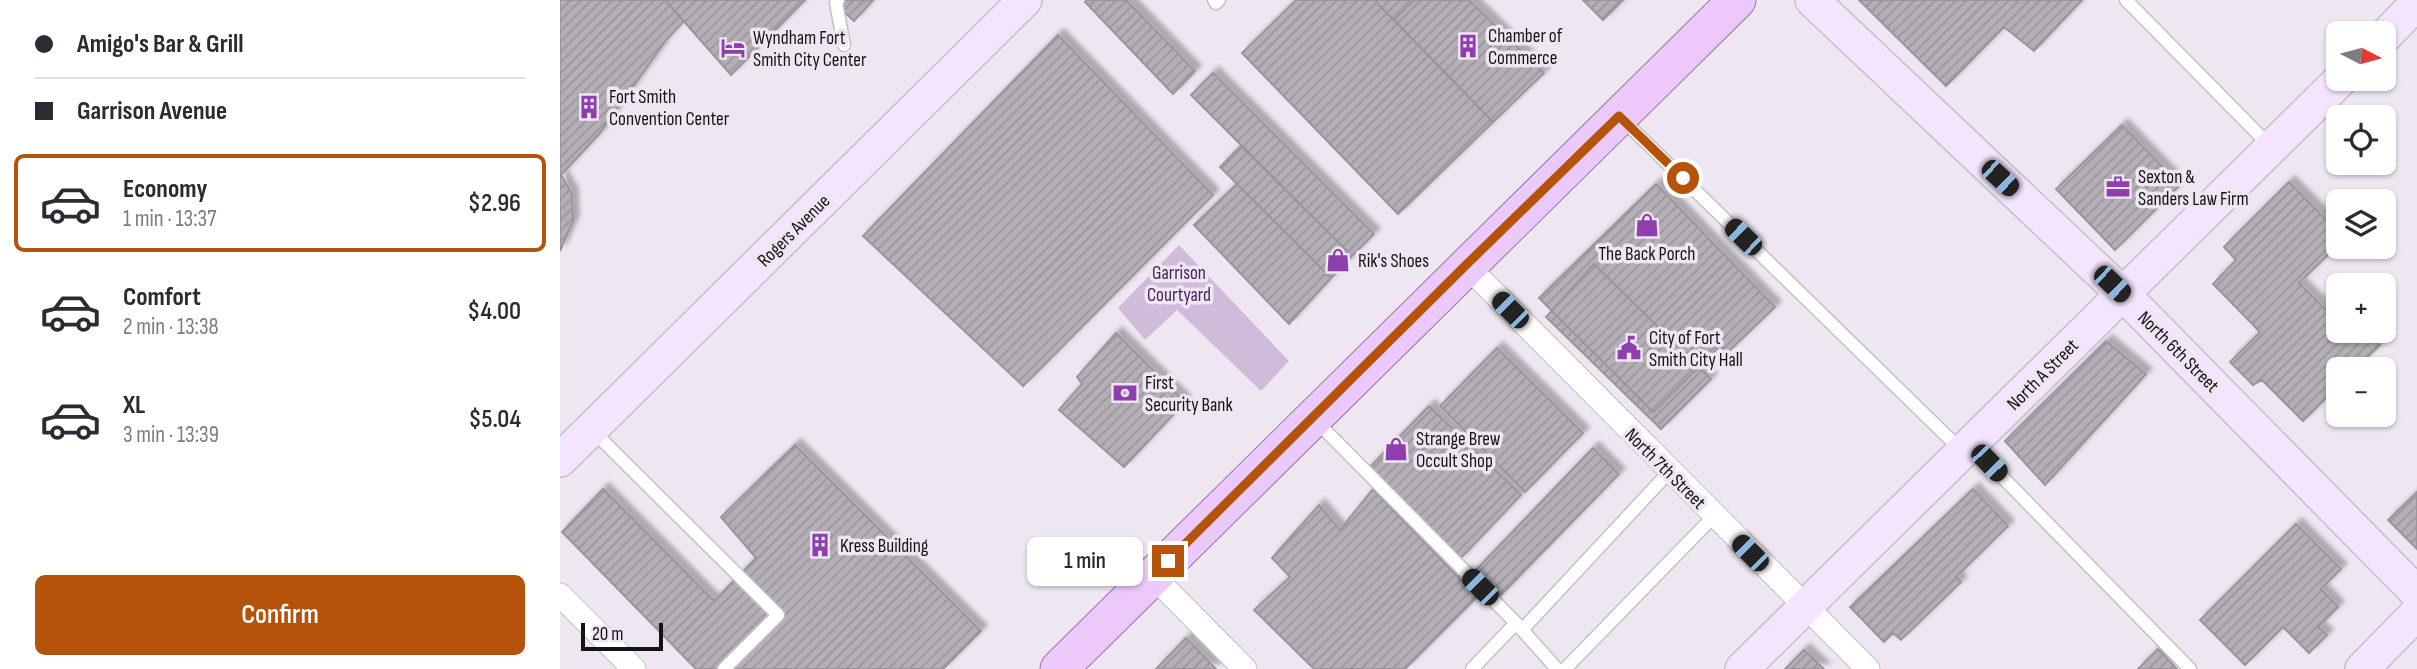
<!DOCTYPE html>
<meta charset="utf-8">
<style>
:root{--surface:#fff;--page:#f7f7f7;--text:#2b2b33;--muted:#7c7c81;--line:#e1e1e2;--accent:#b45309}
body{margin:0;font-family:"Sofia Sans Condensed",sans-serif;background:var(--page);color:var(--text);height:100vh;display:flex;flex-direction:column;font-size:26px;white-space:nowrap}
*{box-sizing:border-box;margin:0}
p{font-size:23px;color:var(--muted)}
.icon{flex:none;width:38px;height:38px;fill:none;stroke:currentColor;stroke-width:2;stroke-linecap:round;stroke-linejoin:round}
.map{position:relative;flex:1;overflow:hidden}
.sheet{display:flex;flex-direction:column;background:var(--surface);width:560px}
.sheet>*{flex:none}
.hud{display:grid;align-content:center;height:154px;padding:0 35px;background:var(--surface)}
.needle{width:46px;rotate:96deg}
.fabs{position:absolute;left:1766px;top:21px;display:grid;gap:14px}
.fabs a{display:grid;place-items:center;width:70px;height:70px;border-radius:10px;background:var(--surface);box-shadow:0 2px 5px #0004;font-size:35px}
.scale{position:absolute;left:21px;bottom:18px;width:82px;box-sizing:border-box;padding-left:7px;border:4px solid #151316;border-top:0;font-size:19px;line-height:24px;white-space:nowrap;color:#151316;-webkit-text-stroke:5px #eee7f1;paint-order:stroke}
.end{position:absolute;width:32px;height:32px;margin:-16px;border:9px solid #b45309;background:#fff;box-shadow:0 0 0 4px #fff}
.from{border-radius:50%}
.bubble{position:absolute;height:49px;border-radius:10px;background:var(--surface);box-shadow:0 2px 5px #0004;font-size:23px;font-weight:600;line-height:49px;text-align:center}
.car{position:absolute;width:21px;height:42px;margin:-21px -10px;border-radius:9px;box-shadow:0 0 5px 2px #0007;background:linear-gradient(#222 24%,#8ab4d8 0 40%,#222 0 76%,#8ab4d8 0 86%,#222 0)}
.hud b{display:flex;align-items:center;gap:24px;height:66px;font-size:26px}
.hud b+b{border-top:2px solid var(--line)}
.hud i{width:18px;height:18px;background:var(--text)}
ul{padding:0;list-style:none}
li{display:flex;align-items:center;gap:21px;height:98px;margin:0 14px 10px;padding:0 21px;border:4px solid transparent;border-radius:10px}
li div{flex:1}
li b{display:block;font-size:26px}
li em{font-style:normal;font-weight:600}
li.active{border-color:var(--accent)}
li>.icon{width:63px;height:63px;stroke-width:1.5}
.button{display:flex;gap:14px;margin-top:auto;padding:14px 35px}
.button a{flex:1;height:80px;border-radius:10px;background:var(--accent);color:#fff;font-size:28px;font-weight:600;line-height:80px;text-align:center}
main{display:flex;flex:1;min-height:0}
.map>svg:first-child{display:block}
.park{fill:#d0bcda}
.building{fill:url(#building-hatch);stroke:#9b959e;stroke-width:2;filter:url(#shadow)}
.lines{fill:none;stroke-linecap:round;stroke-linejoin:round}
.lane-casing{stroke:#c5bfc8;stroke-width:15}
.street-casing{stroke:#c5bfc8;stroke-width:25}
.secondary-casing{stroke:#c5bfc8;stroke-width:36}
.primary-casing{stroke:#9872a8;stroke-width:39}
.lane{stroke:#fff;stroke-width:12}
.street{stroke:#fff;stroke-width:23}
.secondary{stroke:#f5e4fd;stroke-width:33}
.primary{stroke:#ebc9fa;stroke-width:37}
.route{stroke:#b45309;stroke-width:9}
.labels{text-anchor:middle;stroke-width:7;stroke-linejoin:round;paint-order:stroke}
.poi-label{font-size:19px;fill:#151316;stroke:#eee7f1;text-anchor:start}
.street-label{font-size:19px;fill:#151316;stroke:#eee7f1}
.park-label{font-size:19px;fill:#4a215b;stroke:#eee7f1}
</style>
<main>
<section class="sheet">
<div class="hud">
<b><i class="from"></i>Amigo's Bar &amp; Grill</b>
<b><i></i>Garrison Avenue</b>
</div>
<ul>
<li class="active"><svg class="icon" aria-label="car" viewBox="0 0 24 24"><path d="M5 17H2v-5l4-1 3-4h7l3 4 3 1v5h-3M9 17h6M6 11h13"/><circle cx="7" cy="17" r="2"/><circle cx="17" cy="17" r="2"/></svg><div><b>Economy</b><p>1 min · 13:37</p></div><em>$2.96</em></li>
<li><svg class="icon" aria-label="car" viewBox="0 0 24 24"><path d="M5 17H2v-5l4-1 3-4h7l3 4 3 1v5h-3M9 17h6M6 11h13"/><circle cx="7" cy="17" r="2"/><circle cx="17" cy="17" r="2"/></svg><div><b>Comfort</b><p>2 min · 13:38</p></div><em>$4.00</em></li>
<li><svg class="icon" aria-label="car" viewBox="0 0 24 24"><path d="M5 17H2v-5l4-1 3-4h7l3 4 3 1v5h-3M9 17h6M6 11h13"/><circle cx="7" cy="17" r="2"/><circle cx="17" cy="17" r="2"/></svg><div><b>XL</b><p>3 min · 13:39</p></div><em>$5.04</em></li>
</ul>
<div class="button"><a>Confirm</a></div>
</section>
<div class="map">
<svg width="1857" height="669" viewBox="0 0 1857 669">
<defs>
<pattern id="building-hatch" width="6" height="6" patternUnits="userSpaceOnUse" patternTransform="scale(1.75)"><rect width="6" height="6" fill="#b4aeb7"/><path d="M-1 1l2-2M0 6l6-6M5 7l2-2" fill="none" stroke="#9a959d"/></pattern>
<filter id="shadow"><feDropShadow dx="6" dy="-6" stdDeviation="2" flood-color="#0004"/></filter>
</defs>
<rect width="100%" height="100%" fill="#eee7f1"/>
<path class="park" d="M 619,245 L 729,361 L 701,391 L 617,310 L 585,340 L 558,308 Z"/>
<path class="building" d="M 0,0 L 105,0 L 124,21 L 107,39 L 40,133 L 1,175 L 12,194 L 13,221 L 0,251 Z
M 105,0 L 245,0 L 171,75 Z
M 271,0 L 313,0 L 294,21 Z
M 527,0 L 566,0 L 635,71 L 613,94 L 525,2 Z
M 736,0 L 814,0 L 933,122 L 838,214 L 682,53 Z
M 814,0 L 854,0 L 834,20 Z
M 854,0 L 909,0 L 984,73 L 933,122 L 834,20 Z
M 1023,0 L 1063,0 L 1043,20 Z
M 1299,0 L 1522,0 L 1474,51 L 1444,27 L 1386,86 Z
M 498,35 L 653,195 L 463,386 L 303,236 Z
M 653,73 L 814,234 L 792,256 L 631,95 Z
M 1562,125 L 1620,185 L 1555,250 L 1496,189 Z
M 681,146 L 792,256 L 771,278 L 660,167 Z
M 1729,182 L 1778,232 L 1778,245 L 1739,283 L 1767,311 L 1777,301 L 1778,302 L 1778,331 L 1806,331 L 1820,345 L 1795,369 L 1778,369 L 1778,386 L 1743,421 L 1702,380 L 1693,385 L 1670,362 L 1700,332 L 1653,284 L 1676,260 L 1664,247 Z
M 677,184 L 771,278 L 729,324 L 634,225 Z
M 1096,184 L 1215,307 L 1167,353 L 1160,346 L 1093,412 L 979,298 Z
M 1034,264 L 1151,379 L 1101,429 L 986,317 Z
M 556,333 L 625,402 L 564,467 L 499,410 L 522,384 L 517,377 Z
M 1546,341 L 1586,374 L 1485,485 L 1445,441 Z
M 937,348 L 1023,433 L 965,492 L 880,406 Z
M 869,406 L 961,495 L 899,560 L 807,470 Z
M 235,445 L 421,631 L 383,669 L 136,669 L 2,532 L 43,489 L 154,601 L 196,558 L 161,517 Z
M 1033,448 L 1059,474 L 938,598 L 913,573 Z
M 813,489 L 917,597 L 845,669 L 754,669 L 694,610 L 730,577 L 712,558 L 759,505 L 780,530 Z
M 1413,489 L 1448,526 L 1396,577 L 1401,582 L 1341,640 L 1333,633 L 1324,642 L 1290,607 Z
M 1857,492 L 1857,549 L 1828,520 Z
M 1736,524 L 1781,569 L 1761,589 L 1778,607 L 1758,627 L 1767,635 L 1749,653 L 1723,627 L 1685,665 L 1640,620 Z
M 626,638 L 656,669 L 596,669 Z
M 1598,649 L 1617,669 L 1578,669 Z
M 1244,650 L 1264,669 L 1225,669 Z"/>
<g class="lines">
<g class="lane-casing">
<path id="lane" d="M 278,0 L 276,3 L 284,45
M 654,0 L 656,3 L 659,0
M 1566,0 L 1711,147
M 1060,117 L 1403,452
M 756,421 L 956,623 L 997,669
M 32,430 L 218,615 L 164,669
M 1410,444 L 1630,669
M 962,630 L 1110,471
M 912,669 L 956,623
M 1005,669 L 1154,516"/>
</g>
<g class="street-casing">
<path id="street" d="M 906,265 L 1308,669
M 593,576 L 685,669
M 0,595 L 74,669"/>
</g>
<g class="secondary-casing">
<path id="secondary" d="M 1252,0 L 1563,294 L 1857,593
M 1824,37 L 1857,3
M 0,460 L 465,0
M 1182,669 L 1781,79
M 1802,669 L 1857,613"/>
</g>
<g class="primary-casing">
<path id="primary" d="M 499,669 L 1177,0"/>
</g>
<use href="#lane" class="lane"/>
<use href="#street" class="street"/>
<use href="#secondary" class="secondary"/>
<use href="#primary" class="primary"/>
</g>
<g class="lines">
<path class="route" d="M 608,561 L 906,265 L 1059,116 L 1123,178"/>
</g>
<defs>
<g id="building-bare" transform="scale(1.89)"><path d="M-4-6H4V6H1V3H-1V6H-4ZM-2.5-4.3h1.7v1.8h-1.7ZM.8-4.3h1.7v1.8H.8ZM-2.5-1h1.7V.8h-1.7ZM.8-1h1.7V.8H.8Z" fill="#8e3ead" stroke="#eee7f1" stroke-width="2.5" paint-order="stroke"/></g>
<g id="hotel-bare" transform="scale(1.89)"><path d="M-6-4.5h1.5V1H6V5H4.5V3h-9V5H-6ZM-4 0a1.8 1.8 0 1 1 3.6 0ZM.5 0V-2.5h3Q6-2.5 6 0Z" fill="#8e3ead" stroke="#eee7f1" stroke-width="2.5" paint-order="stroke"/></g>
<g id="office-bare" transform="scale(1.89)"><path d="M-6-3h4V-5.5h4V-3h4V5H-6ZM-1-4.5V-3h2v-1.5ZM-6 0V1H6V0Z" fill="#8e3ead" stroke="#eee7f1" stroke-width="2.5" paint-order="stroke"/></g>
<g id="shop-bare" transform="scale(1.89)"><path d="M-5-2.5h2.3a2.7 3.5 0 0 1 5.4 0H5L5.5 6h-11ZM-1.5-2.5h3a1.5 2.3 0 0 0-3 0Z" fill="#8e3ead" stroke="#eee7f1" stroke-width="2.5" paint-order="stroke"/></g>
<g id="civic-bare" transform="scale(1.89)"><path d="M-.6-6.5H3V-4.5H.6V-3L4-1V1h2V6H-6V1h2V-1L-.6-3ZM-1.2 2.5V6h2.4V2.5Z" fill="#8e3ead" stroke="#eee7f1" stroke-width="2.5" paint-order="stroke"/></g>
<g id="bank-bare" transform="scale(1.89)"><path d="M-6-4H6V4H-6ZM0-2.3a2.3 2.3 0 1 0 0 4.6a2.3 2.3 0 1 0 0-4.6Z" fill="#8e3ead" stroke="#eee7f1" stroke-width="2.5" paint-order="stroke"/></g>
</defs>
<g fill-rule="evenodd">
<use href="#building-bare" x="908" y="46"/>
<use href="#hotel-bare" x="173" y="48"/>
<use href="#building-bare" x="29" y="107"/>
<use href="#office-bare" x="1558" y="187"/>
<use href="#shop-bare" x="1087" y="225"/>
<use href="#shop-bare" x="778" y="260"/>
<use href="#civic-bare" x="1069" y="348"/>
<use href="#bank-bare" x="565" y="393"/>
<use href="#shop-bare" x="836" y="449"/>
<use href="#building-bare" x="260" y="545"/>
</g>
<g class="labels">
<g class="poi-label">
<text x="928" y="42">Chamber of<tspan x="928" dy="22">Commerce</tspan></text>
<text x="193" y="44">Wyndham Fort<tspan x="193" dy="22">Smith City Center</tspan></text>
<text x="49" y="103">Fort Smith<tspan x="49" dy="22">Convention Center</tspan></text>
<text x="1578" y="183">Sexton &amp;<tspan x="1578" dy="22">Sanders Law Firm</tspan></text>
<text x="1087" y="260" text-anchor="middle">The Back Porch</text>
<text x="798" y="267">Rik's Shoes</text>
<text x="1089" y="344">City of Fort<tspan x="1089" dy="22">Smith City Hall</tspan></text>
<text x="585" y="389">First<tspan x="585" dy="22">Security Bank</tspan></text>
<text x="856" y="445">Strange Brew<tspan x="856" dy="22">Occult Shop</tspan></text>
<text x="280" y="552">Kress Building</text>
</g>
<g class="street-label">
<text transform="translate(233 230) rotate(-45)" y="7">Rogers Avenue</text>
<text transform="translate(1619 351) rotate(45)" y="7">North 6th Street</text>
<text transform="translate(1482 374) rotate(-45)" y="7">North A Street</text>
<text transform="translate(1106 468) rotate(45)" y="7">North 7th Street</text>
</g>
<g class="park-label">
<text x="619" y="279">Garrison<tspan x="619" dy="22">Courtyard</tspan></text>
</g>
</g>
</svg>
<div class="fabs">
<a><svg class="needle" viewBox="-14 -14 28 28"><path d="M0-13l5 13h-10z" fill="#e53935"/><path d="M0 13l5-13h-10z" fill="#7c7c81"/></svg></a>
<a><svg class="icon" aria-label="locate" viewBox="0 0 24 24"><circle cx="12" cy="12" r="6"/><path d="M12 2v4M12 18v4M2 12h4M18 12h4"/></svg></a>
<a><svg class="icon" aria-label="layers" viewBox="0 0 24 24"><path d="M12 4l9 5-9 5-9-5zM3 14l9 5 9-5"/></svg></a>
<a>+</a>
<a>−</a>
</div>
<div class="scale">20 m</div>
<i class="end from" style="left:1123px;top:178px"></i>
<i class="end" style="left:608px;top:561px"></i>
<div class="bubble" style="left:467px;top:537px;width:116px">1 min</div>
<i class="car" style="left:1440px;top:178px;rotate:133deg"></i>
<i class="car" style="left:1183px;top:237px;rotate:314deg"></i>
<i class="car" style="left:1552px;top:284px;rotate:134deg"></i>
<i class="car" style="left:950px;top:310px;rotate:315deg"></i>
<i class="car" style="left:1429px;top:463px;rotate:136deg"></i>
<i class="car" style="left:1190px;top:553px;rotate:315deg"></i>
<i class="car" style="left:920px;top:587px;rotate:315deg"></i>
</div>
</main>
